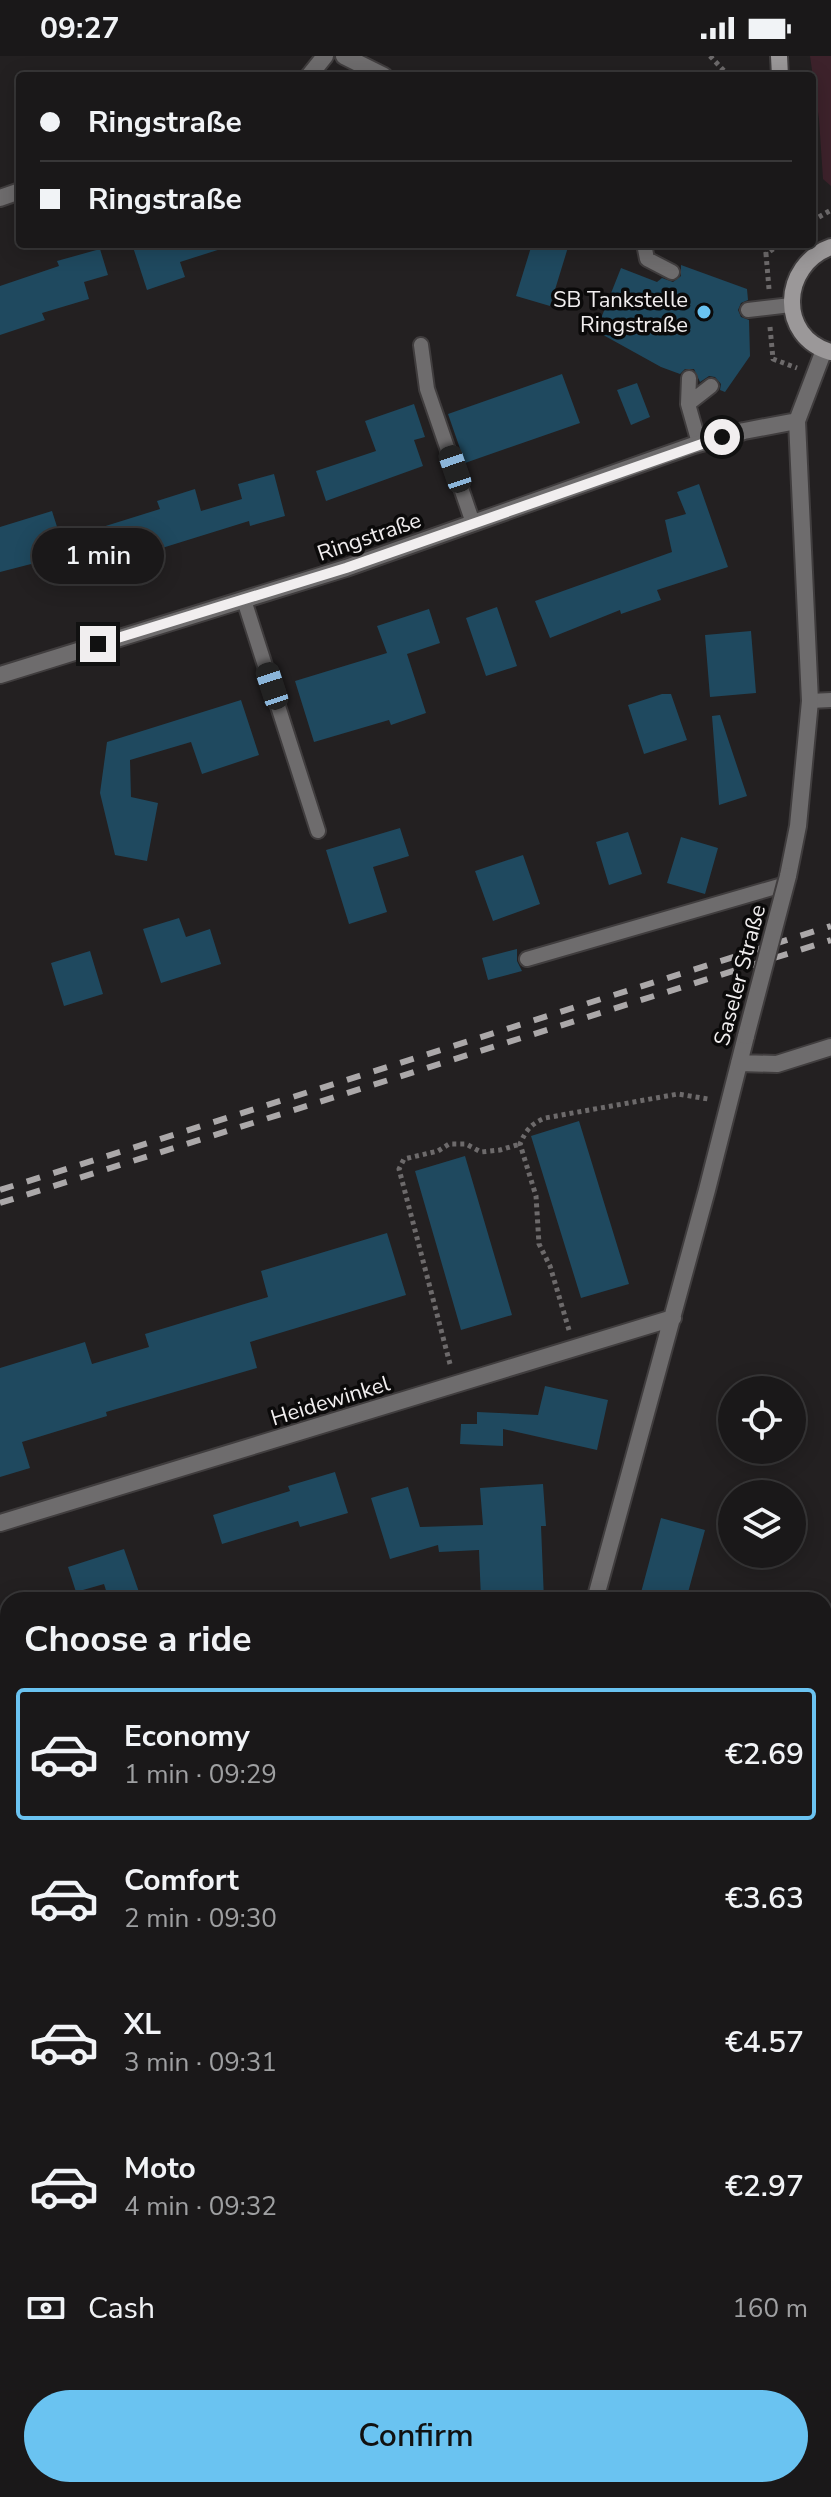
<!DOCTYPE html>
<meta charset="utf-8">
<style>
:root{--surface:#1a1819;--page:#272526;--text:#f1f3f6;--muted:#9fa0a2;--line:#383738;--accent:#6ac3f1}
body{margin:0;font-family:"Nunito Sans",sans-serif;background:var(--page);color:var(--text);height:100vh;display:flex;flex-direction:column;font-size:30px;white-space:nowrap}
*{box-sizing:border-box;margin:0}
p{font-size:26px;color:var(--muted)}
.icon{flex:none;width:44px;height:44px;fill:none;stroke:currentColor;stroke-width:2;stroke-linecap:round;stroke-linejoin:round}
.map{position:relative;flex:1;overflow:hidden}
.side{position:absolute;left:0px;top:1536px;width:832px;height:906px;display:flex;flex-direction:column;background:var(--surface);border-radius:24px 24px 0 0;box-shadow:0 4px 20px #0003,0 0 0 2px var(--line)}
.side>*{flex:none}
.top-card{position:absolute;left:16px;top:16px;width:800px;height:176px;border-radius:8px;box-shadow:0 4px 20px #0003,0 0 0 2px var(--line);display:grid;align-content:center;height:176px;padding:0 24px;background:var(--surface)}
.tools{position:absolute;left:718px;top:1320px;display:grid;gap:16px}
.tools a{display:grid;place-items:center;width:88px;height:88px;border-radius:50%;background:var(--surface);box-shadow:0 4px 20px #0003,0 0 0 2px var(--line);font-size:40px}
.end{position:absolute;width:36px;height:36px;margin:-18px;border:10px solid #f1eeef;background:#111;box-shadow:0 0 0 4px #111}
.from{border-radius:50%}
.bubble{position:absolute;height:56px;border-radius:28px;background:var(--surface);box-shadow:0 4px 20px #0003,0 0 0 2px var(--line);font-size:26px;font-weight:600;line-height:56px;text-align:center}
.car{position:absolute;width:24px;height:48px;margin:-24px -12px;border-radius:10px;box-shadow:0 0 6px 2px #0007;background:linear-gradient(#222 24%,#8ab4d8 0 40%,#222 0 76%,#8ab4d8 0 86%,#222 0)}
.top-card b{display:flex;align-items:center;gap:28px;height:76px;font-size:30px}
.top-card b+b{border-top:2px solid var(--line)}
.top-card i{width:20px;height:20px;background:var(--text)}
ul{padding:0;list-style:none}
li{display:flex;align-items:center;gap:24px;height:132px;margin:0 16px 12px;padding:0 8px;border:4px solid transparent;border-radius:8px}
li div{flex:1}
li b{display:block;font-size:30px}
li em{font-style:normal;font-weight:600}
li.selected{border-color:var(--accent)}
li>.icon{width:72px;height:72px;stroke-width:1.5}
h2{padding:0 24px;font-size:36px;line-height:96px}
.pay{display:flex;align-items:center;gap:20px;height:88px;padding:0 24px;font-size:30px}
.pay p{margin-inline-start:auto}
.action{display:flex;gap:16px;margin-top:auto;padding:16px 24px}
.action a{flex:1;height:92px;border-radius:48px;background:var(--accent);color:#111;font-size:32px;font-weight:600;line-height:92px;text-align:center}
.status{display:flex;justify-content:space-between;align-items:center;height:56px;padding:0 40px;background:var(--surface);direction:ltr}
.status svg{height:22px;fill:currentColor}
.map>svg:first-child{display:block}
.green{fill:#3d222b}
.building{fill:#1f495f}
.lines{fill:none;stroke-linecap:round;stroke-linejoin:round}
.lane-casing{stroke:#403d3e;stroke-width:18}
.street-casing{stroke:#403d3e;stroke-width:20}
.secondary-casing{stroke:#403d3e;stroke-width:20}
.path{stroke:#6d6a6b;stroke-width:5;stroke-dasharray:4 4;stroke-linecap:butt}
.lane{stroke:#6e6c6d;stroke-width:14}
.street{stroke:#6e6c6d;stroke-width:16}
.secondary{stroke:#9b9899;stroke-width:16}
.rail{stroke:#aba8a9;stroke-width:6;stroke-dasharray:14 14;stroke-linecap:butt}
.street-bridge-casing{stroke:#403d3e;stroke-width:20;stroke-linecap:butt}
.street-bridge{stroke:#6e6c6d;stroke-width:16}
.route{stroke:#f1eeef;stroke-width:10}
.poi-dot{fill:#6ac3f1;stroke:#0b0a0a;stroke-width:3}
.labels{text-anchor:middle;stroke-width:7;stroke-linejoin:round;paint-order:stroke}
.poi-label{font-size:22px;fill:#f1eeef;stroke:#0b0a0a;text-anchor:end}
.street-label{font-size:22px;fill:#f1eeef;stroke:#0b0a0a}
</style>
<div class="status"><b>09:27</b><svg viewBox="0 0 49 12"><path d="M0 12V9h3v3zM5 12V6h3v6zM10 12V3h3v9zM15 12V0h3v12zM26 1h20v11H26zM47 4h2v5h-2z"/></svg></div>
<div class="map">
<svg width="831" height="2441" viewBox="0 0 831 2441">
<rect width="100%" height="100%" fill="#232021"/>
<path class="green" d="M 810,0 L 831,0 L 831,130 L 823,123 L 819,63 Z
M 831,1710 L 831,1894 L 824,1881 L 824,1714 Z"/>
<path class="building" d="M 132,188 L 223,188 L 224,192 L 180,206 L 185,221 L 147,234 Z
M 532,188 L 569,188 L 550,250 L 516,240 Z
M 100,193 L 108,219 L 84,226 L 89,243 L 42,257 L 45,264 L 0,279 L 0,230 L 59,210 L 57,205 Z
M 681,209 L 747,233 L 748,244 L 741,247 L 738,254 L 741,261 L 749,264 L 750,300 L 725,336 L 720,334 L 721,328 L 715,321 L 709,320 L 700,326 L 694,313 L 685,313 L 680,318 L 661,311 L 596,275 L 621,212 L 657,226 L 662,222 L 673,226 L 681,220 Z
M 562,318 L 580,367 L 465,407 L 448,358 Z
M 637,327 L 650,361 L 631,369 L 617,334 Z
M 414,348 L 425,381 L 414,384 L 423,410 L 326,445 L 316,415 L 376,395 L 365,365 Z
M 274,418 L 285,460 L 250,470 L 249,465 L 133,501 L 133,503 L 92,516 L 80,478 L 160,453 L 157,445 L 195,433 L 201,455 L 242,443 L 238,428 Z
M 699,428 L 728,511 L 657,534 L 661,544 L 621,558 L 620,554 L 550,582 L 535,545 L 672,496 L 665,464 L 686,458 L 677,436 Z
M 52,455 L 66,499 L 0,516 L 0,471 Z
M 497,551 L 517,610 L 486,620 L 466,562 Z
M 429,553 L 440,587 L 407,598 L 426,657 L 391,669 L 389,664 L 314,686 L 295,625 L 387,597 L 377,570 Z
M 751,575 L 756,637 L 710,641 L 705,579 Z
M 662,638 L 671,638 L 687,684 L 644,698 L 628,649 Z
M 241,644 L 259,699 L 202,718 L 191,686 L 130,704 L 131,741 L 158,747 L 147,805 L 115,799 L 100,737 L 107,686 Z
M 720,659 L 747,740 L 719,749 L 712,660 Z
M 400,772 L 409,800 L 373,811 L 387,856 L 349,868 L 326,794 Z
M 628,776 L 642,818 L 609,829 L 596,786 Z
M 681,781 L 718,792 L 705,838 L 667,827 Z
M 523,799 L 540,848 L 493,865 L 475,815 Z
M 179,862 L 186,881 L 210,873 L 221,908 L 161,927 L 143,873 Z
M 517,893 L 517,905 L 522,915 L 488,924 L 482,902 Z
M 90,895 L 103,938 L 64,950 L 51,907 Z
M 579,1065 L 629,1228 L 581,1242 L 531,1080 Z
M 465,1100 L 512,1259 L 461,1274 L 415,1115 Z
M 387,1177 L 406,1239 L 250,1286 L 257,1312 L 106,1356 L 107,1360 L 22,1386 L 30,1412 L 0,1421 L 0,1312 L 85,1286 L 92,1308 L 149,1291 L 145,1278 L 268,1241 L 261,1215 Z
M 545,1330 L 608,1344 L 597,1394 L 503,1373 L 503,1390 L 460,1388 L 461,1368 L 477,1368 L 477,1356 L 538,1359 Z
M 335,1416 L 348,1457 L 300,1471 L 298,1465 L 222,1488 L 213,1459 L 290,1435 L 288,1430 Z
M 543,1428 L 546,1470 L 541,1470 L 544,1544 L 481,1544 L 479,1494 L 439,1496 L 438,1489 L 390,1503 L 371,1442 L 408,1431 L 420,1471 L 483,1469 L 480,1432 Z
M 661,1462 L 705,1474 L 686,1544 L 639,1544 Z
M 124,1493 L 139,1536 L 109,1544 L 104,1528 L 76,1536 L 68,1511 Z"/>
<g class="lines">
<g class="lane-casing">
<path id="lane" d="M 644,188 L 647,203 L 672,216
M 748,254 L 791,249
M 421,289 L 427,333 L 473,467
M 689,322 L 688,348 L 699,387
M 688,348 L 711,330
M 244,544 L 318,775
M 810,645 L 831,644
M 527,903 L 786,828"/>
</g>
<g class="street-casing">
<path id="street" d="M 344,0 L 384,20
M 309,20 L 325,0
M 0,142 L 20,135
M 0,619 L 346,512 L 694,389 L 744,375 L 797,365
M 788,820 L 798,770 L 810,645 L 797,365 L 824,294
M 739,1007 L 777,1008 L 831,991
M 0,1467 L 673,1262
M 595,1544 L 707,1134 L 746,980
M 0,1849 L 8,1910
M 76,2434 L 77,2441
M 681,2434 L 683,2441"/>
</g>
<g class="secondary-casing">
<path id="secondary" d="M 779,0 L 780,20
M 831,191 C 781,209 777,281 831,296
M 824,1636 L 831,1633
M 0,1843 L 8,1842"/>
</g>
<path class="path" d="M 710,0 L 729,20
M 812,165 L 831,154
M 765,188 L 766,198
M 769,233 L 766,198 L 780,188
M 770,271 L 773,303 L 797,312
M 569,1274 L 550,1210 L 539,1188 L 536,1140 L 520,1088 C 526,1074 531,1068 545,1062 L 678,1038 L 708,1043
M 450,1308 L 399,1113 L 404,1103 L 438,1095 L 449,1088 L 466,1088 L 481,1096 L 500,1094 L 520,1088
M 824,1703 L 831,1699"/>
<use href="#lane" class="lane"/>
<use href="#street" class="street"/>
<use href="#secondary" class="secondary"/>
<path class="rail" d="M 0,1134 L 831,870
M 0,1147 L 831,884"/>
<g class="street-bridge-casing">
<path id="street-bridge" d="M 746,980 L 788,820"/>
</g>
<use href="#street-bridge" class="street-bridge"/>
</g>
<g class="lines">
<path class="route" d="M 98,588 L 346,512 L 722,381"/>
</g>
<circle class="poi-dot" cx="704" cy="256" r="8"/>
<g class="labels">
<g class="poi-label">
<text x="688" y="251">SB Tankstelle<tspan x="688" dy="25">Ringstraße</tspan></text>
</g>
<g class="street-label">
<text transform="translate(369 480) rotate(-19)" y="8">Ringstraße</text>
<text transform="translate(739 919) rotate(-75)" y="8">Saseler Straße</text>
<text transform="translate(330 1344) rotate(-17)" y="8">Heidewinkel</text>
</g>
</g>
</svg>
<div class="tools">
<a><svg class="icon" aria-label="locate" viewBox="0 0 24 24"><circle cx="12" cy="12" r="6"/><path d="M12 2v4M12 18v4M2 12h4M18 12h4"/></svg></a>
<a><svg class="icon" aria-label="layers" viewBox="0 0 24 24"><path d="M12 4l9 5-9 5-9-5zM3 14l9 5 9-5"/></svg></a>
</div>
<i class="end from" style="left:722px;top:381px"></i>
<i class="end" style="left:98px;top:588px"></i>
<div class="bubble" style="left:32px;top:472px;width:132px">1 min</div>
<i class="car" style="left:455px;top:413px;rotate:341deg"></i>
<i class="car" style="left:272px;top:630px;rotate:342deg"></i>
<div class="top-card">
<b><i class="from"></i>Ringstraße</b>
<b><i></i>Ringstraße</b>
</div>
<section class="side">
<h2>Choose a ride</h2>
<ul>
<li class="selected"><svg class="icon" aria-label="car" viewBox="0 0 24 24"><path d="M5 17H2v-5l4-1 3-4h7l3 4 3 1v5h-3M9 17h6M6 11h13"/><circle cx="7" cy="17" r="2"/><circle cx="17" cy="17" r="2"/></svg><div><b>Economy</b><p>1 min · 09:29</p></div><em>€2.69</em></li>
<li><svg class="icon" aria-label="car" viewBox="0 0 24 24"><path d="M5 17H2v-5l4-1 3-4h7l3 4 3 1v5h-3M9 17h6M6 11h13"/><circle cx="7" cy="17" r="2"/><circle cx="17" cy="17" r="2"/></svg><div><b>Comfort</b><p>2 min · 09:30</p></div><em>€3.63</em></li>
<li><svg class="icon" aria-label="car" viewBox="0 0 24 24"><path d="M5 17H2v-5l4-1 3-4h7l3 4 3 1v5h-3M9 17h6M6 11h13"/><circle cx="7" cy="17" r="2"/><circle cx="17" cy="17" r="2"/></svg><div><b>XL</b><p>3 min · 09:31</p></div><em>€4.57</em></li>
<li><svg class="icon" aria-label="car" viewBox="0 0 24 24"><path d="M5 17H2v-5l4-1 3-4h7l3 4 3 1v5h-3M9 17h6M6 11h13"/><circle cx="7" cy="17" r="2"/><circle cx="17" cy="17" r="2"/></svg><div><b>Moto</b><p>4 min · 09:32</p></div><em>€2.97</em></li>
</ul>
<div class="pay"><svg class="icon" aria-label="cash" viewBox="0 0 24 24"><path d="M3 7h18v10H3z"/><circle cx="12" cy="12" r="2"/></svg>Cash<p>160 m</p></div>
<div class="action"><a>Confirm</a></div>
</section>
</div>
